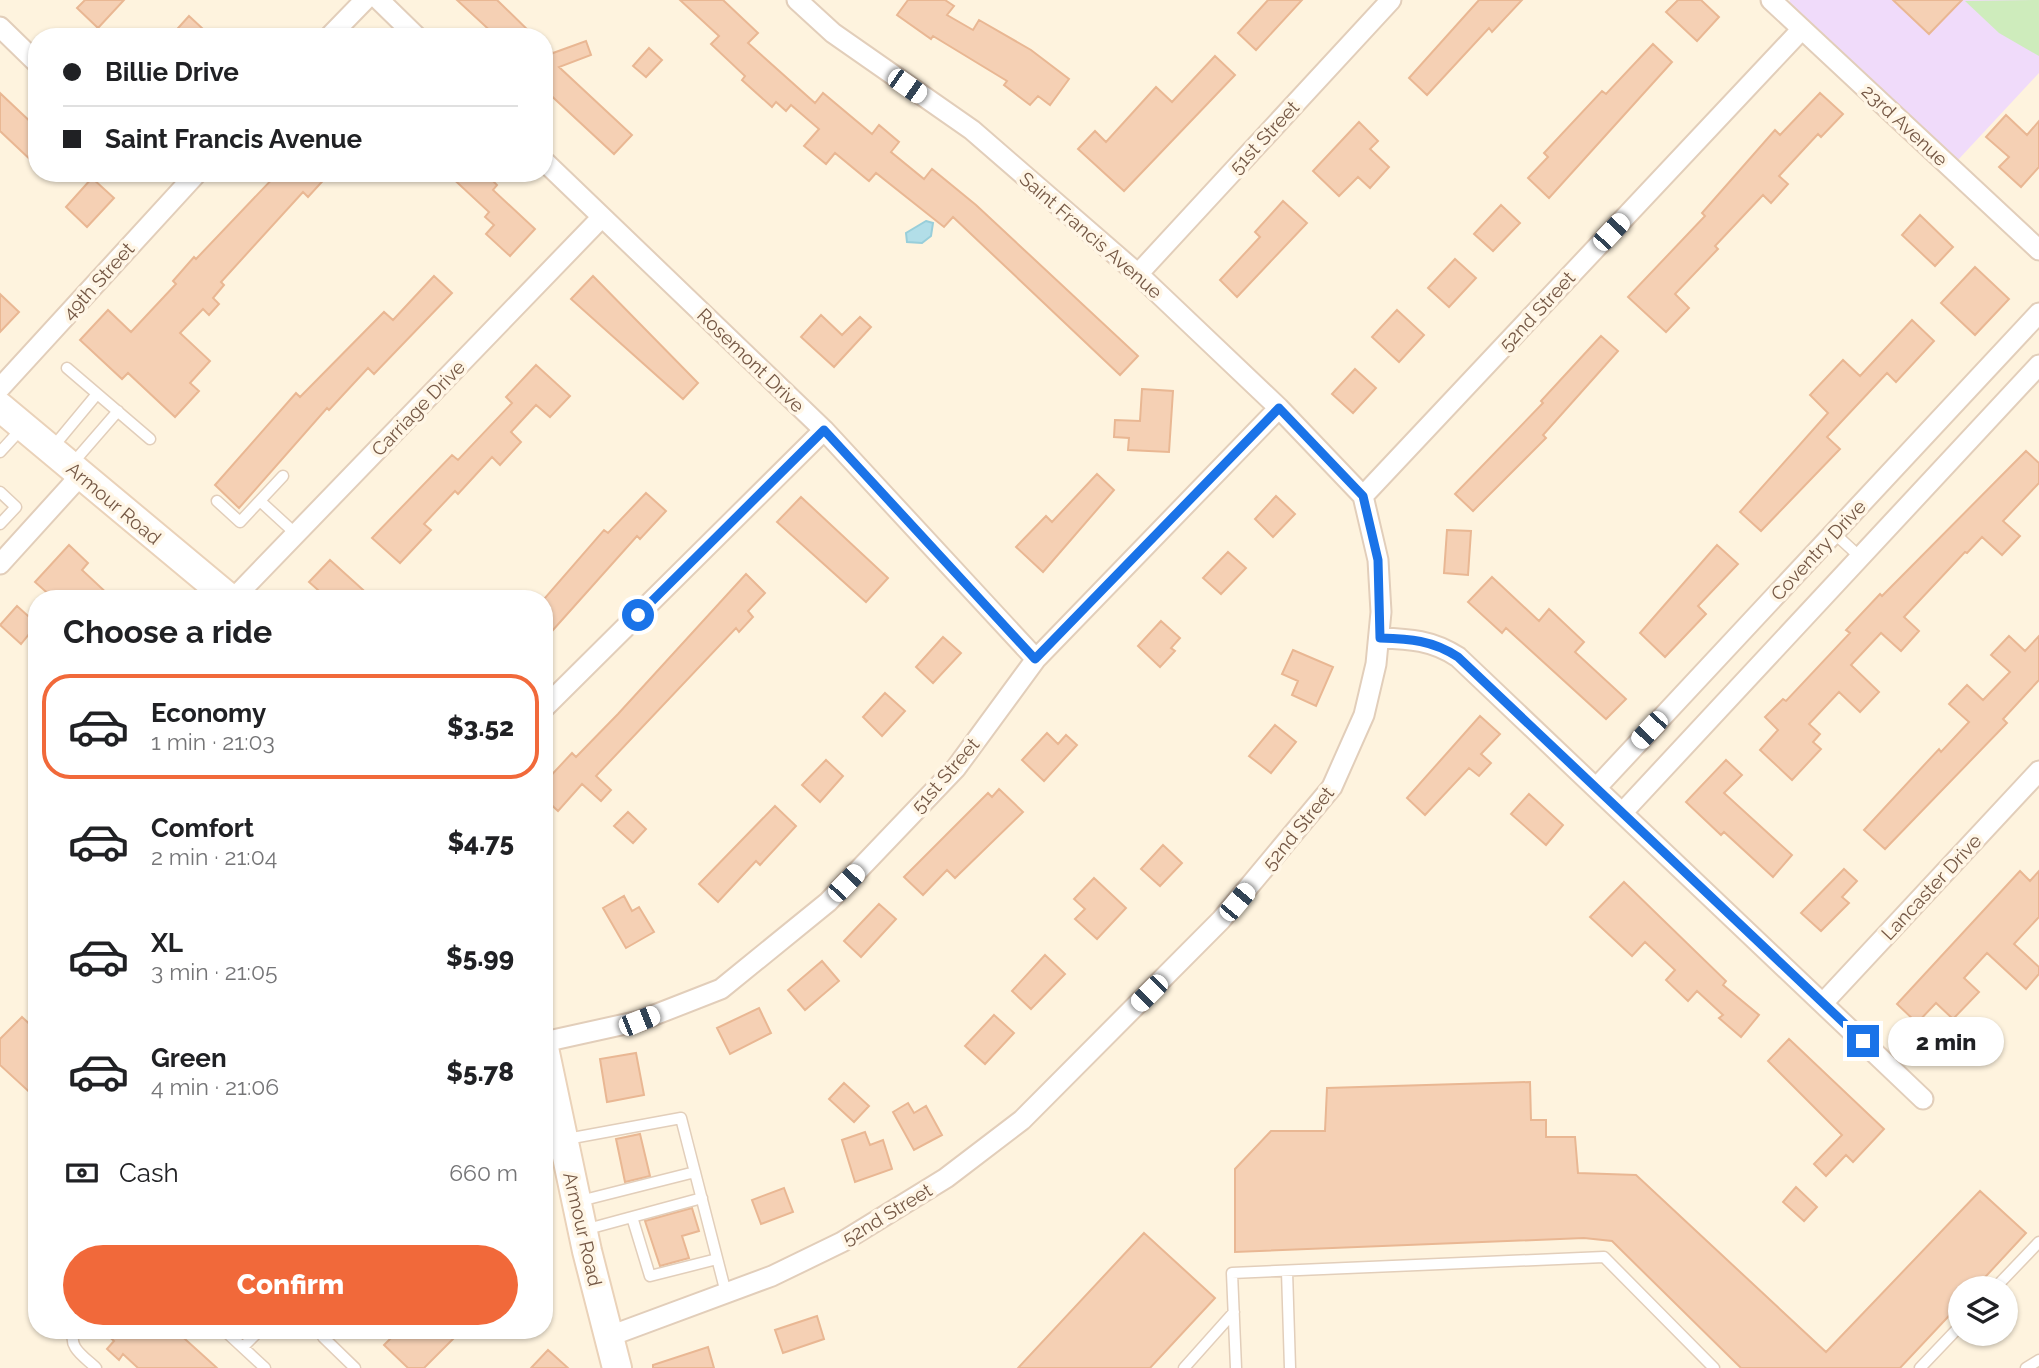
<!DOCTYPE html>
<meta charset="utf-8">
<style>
:root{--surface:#fff;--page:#f2f2f2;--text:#202124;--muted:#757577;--line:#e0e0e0;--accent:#f1693a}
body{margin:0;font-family:Raleway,sans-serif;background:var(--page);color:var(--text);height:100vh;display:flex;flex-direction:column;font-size:26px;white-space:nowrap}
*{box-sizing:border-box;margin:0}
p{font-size:23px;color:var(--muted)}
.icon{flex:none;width:38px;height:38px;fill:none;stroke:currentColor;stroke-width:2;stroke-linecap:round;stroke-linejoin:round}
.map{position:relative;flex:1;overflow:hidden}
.drawer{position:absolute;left:28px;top:590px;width:525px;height:749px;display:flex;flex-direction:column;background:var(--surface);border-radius:28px;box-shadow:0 2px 5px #0004}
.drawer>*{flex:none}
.hud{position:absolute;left:28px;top:28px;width:525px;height:154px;border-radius:28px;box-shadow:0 2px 5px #0004;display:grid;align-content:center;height:154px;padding:0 35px;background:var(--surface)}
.tools{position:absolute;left:1948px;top:1276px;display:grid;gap:14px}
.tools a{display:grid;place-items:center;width:70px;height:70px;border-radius:50%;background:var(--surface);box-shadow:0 2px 5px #0004;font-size:35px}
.end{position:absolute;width:32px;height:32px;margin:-16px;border:9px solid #1a73e8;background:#fff;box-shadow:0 0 0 4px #fff}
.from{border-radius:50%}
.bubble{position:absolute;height:49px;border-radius:24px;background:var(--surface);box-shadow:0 2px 5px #0004;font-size:23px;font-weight:800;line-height:49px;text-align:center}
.car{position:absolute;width:21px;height:42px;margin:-21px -10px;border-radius:9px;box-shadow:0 0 5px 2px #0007;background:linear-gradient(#fff 24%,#345 0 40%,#fff 0 76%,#345 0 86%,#fff 0)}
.hud b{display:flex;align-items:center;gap:24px;height:66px;font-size:26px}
.hud b+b{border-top:2px solid var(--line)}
.hud i{width:18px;height:18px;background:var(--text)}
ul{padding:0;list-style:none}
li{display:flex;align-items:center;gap:21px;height:105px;margin:0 14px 10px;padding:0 21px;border:4px solid transparent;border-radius:28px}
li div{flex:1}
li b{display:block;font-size:26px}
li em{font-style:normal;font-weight:800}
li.current{border-color:var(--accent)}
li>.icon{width:63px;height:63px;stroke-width:1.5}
h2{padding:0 35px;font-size:32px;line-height:84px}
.pay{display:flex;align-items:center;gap:18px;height:77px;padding:0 35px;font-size:26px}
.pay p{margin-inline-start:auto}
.cta{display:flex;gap:14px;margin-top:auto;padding:14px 35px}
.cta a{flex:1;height:80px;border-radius:42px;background:var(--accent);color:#fff;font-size:28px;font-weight:800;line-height:80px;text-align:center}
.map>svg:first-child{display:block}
.education{fill:#f0dbfa}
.green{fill:#ceecbc}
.water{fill:#b2dee8;stroke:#98ceda;stroke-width:2}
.building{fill:#f5d0b4;stroke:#e9b793;stroke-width:2}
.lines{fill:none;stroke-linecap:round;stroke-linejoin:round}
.lane-casing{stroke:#e2ceba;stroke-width:13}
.street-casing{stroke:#e2ceba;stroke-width:23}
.secondary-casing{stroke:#ead2b9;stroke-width:32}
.lane{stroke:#fff;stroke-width:10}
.street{stroke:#fff;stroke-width:19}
.secondary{stroke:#fff;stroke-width:28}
.route{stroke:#1a73e8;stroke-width:9}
.labels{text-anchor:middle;stroke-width:7;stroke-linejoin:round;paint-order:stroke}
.street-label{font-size:19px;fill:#755845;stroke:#fff6e6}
</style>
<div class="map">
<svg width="2039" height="1368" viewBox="0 0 2039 1368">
<rect width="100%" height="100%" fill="#fef3de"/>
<path class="education" d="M 1790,0 L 2039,0 L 2039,73 L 1957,161 L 1789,3 Z"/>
<path class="green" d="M 2039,0 L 2039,56 L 1999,33 L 1965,1 Z"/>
<path class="water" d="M 926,221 L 933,223 L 931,236 L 922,243 L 907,242 L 906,233 Z"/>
<path class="building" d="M 85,0 L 124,0 L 98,28 L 77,8 Z
M 457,0 L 497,0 L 535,37 L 497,37 Z
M 680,0 L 723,0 L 758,33 L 748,43 L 815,103 L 823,93 L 872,134 L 879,125 L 899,142 L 891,152 L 924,179 L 932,169 L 976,205 L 1138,356 L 1120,375 L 953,217 L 944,227 L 876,173 L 869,181 L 835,153 L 826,164 L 804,146 L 819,129 L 791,105 L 786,111 L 776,102 L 772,107 L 742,80 L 745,76 L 711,44 L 719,36 Z
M 908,0 L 945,0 L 954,6 L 947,15 L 973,30 L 979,20 L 1031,50 L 1069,79 L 1050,105 L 1038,96 L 1030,105 L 1004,85 L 1007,81 L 933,36 L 931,39 L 897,15 Z
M 1268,0 L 1302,0 L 1256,50 L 1238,33 Z
M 1479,0 L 1522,0 L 1492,32 L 1489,28 L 1427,95 L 1409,78 Z
M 1678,0 L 1701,0 L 1719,17 L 1697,41 L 1666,12 Z
M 1893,0 L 1962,0 L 1929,34 Z
M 189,16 L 203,29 L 195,37 L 170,37 Z
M 586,41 L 591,55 L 559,67 L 632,135 L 614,154 L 544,89 L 544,45 L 553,53 Z
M 1653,44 L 1672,62 L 1549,198 L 1528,178 L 1548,157 L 1544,153 L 1602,91 L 1606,94 Z
M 649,48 L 662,60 L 646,77 L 633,66 Z
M 1215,56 L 1235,75 L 1124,191 L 1078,149 L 1095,131 L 1106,142 L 1156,87 L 1172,102 Z
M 0,93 L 37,128 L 37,166 L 0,131 Z
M 1820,93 L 1843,114 L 1821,137 L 1818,134 L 1779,176 L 1788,184 L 1771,203 L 1763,195 L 1715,246 L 1718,249 L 1675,294 L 1689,308 L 1666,332 L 1628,297 L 1705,216 L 1702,213 L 1775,130 L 1780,135 Z
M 2006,115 L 2027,135 L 2039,121 L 2039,167 L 2021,187 L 1999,167 L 2009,157 L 1986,137 Z
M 1359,122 L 1378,141 L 1370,149 L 1389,167 L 1370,188 L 1358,177 L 1339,196 L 1313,171 Z
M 278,173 L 330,173 L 308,197 L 303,192 L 221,282 L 224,285 L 213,298 L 219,304 L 209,315 L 203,309 L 180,333 L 210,361 L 190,383 L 199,391 L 175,417 L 128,373 L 122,379 L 80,340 L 108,310 L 131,332 L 176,284 L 173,281 L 194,257 L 196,259 Z
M 447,173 L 485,173 L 497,185 L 493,190 L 535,229 L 510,256 L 486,234 L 494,225 L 485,217 L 489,212 Z
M 92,178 L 114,198 L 87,227 L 66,207 Z
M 1283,201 L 1307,223 L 1237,297 L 1220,280 L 1260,237 L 1255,232 Z
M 1501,205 L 1520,223 L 1493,251 L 1474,234 Z
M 1920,215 L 1953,247 L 1935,266 L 1902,235 Z
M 1455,259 L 1476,278 L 1449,307 L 1428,288 Z
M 1975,267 L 2009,299 L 1975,335 L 1941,303 Z
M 434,276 L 452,293 L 374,374 L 368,368 L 329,410 L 327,408 L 239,508 L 215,485 L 296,393 L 300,397 L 384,312 L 393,320 Z
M 593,276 L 698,383 L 683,399 L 571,299 Z
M 0,294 L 19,312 L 0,332 Z
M 1397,310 L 1424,335 L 1399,362 L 1372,337 Z
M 821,315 L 842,335 L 860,317 L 871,327 L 834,367 L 801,337 Z
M 1912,320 L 1934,341 L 1896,382 L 1887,373 L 1827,437 L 1840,449 L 1761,531 L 1740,512 L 1828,413 L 1810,395 L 1843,360 L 1860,376 Z
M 1601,336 L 1618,351 L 1543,435 L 1546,438 L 1473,511 L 1455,494 L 1543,403 L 1541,401 Z
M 536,365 L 570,396 L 550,417 L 536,405 L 511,432 L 521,442 L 500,465 L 492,457 L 458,494 L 455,491 L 424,524 L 431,530 L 400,563 L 372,538 L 452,455 L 458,460 L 512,403 L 506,397 Z
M 1355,369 L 1376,388 L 1353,413 L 1332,394 Z
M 1142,389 L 1173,391 L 1169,452 L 1128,450 L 1129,438 L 1114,437 L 1115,420 L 1140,421 Z
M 2026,451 L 2039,463 L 2039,483 L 2003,521 L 2020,536 L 2002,555 L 1982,537 L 1967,553 L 1965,552 L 1904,617 L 1919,631 L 1901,651 L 1881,633 L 1851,665 L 1879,692 L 1860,712 L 1839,692 L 1809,724 L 1820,734 L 1813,742 L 1821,749 L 1792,780 L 1760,750 L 1778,730 L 1765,717 L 1783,699 L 1786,701 L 1850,633 L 1846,630 L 1880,594 L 1882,596 Z
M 1097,474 L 1114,490 L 1043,572 L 1016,547 L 1046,516 L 1052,522 Z
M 646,493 L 666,511 L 640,539 L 637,536 L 553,630 L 544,621 L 544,599 L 604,530 L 608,533 Z
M 1276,496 L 1295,514 L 1273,537 L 1255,519 Z
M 801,497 L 888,578 L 866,602 L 777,522 Z
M 1447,530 L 1471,531 L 1468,575 L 1444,573 Z
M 69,545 L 88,563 L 82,570 L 112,598 L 53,598 L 35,582 Z
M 1717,545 L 1738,564 L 1698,606 L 1706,614 L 1665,657 L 1640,633 Z
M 1228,552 L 1246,568 L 1221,594 L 1203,578 Z
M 330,560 L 372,598 L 327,598 L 309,582 Z
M 746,574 L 765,593 L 748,611 L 753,617 L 739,632 L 736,628 L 596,776 L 611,790 L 601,801 L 582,784 L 558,811 L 544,798 L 544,783 L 572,753 L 576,757 L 618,714 Z
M 1492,577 L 1539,621 L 1549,609 L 1584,642 L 1575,652 L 1626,699 L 1606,719 L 1506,628 L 1502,633 L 1468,602 Z
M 17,606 L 37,624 L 21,644 L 0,625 Z
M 1161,621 L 1180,638 L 1171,648 L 1175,651 L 1160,667 L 1138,646 Z
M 2009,636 L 2025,651 L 2039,636 L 2039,680 L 2003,719 L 2007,723 L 1885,849 L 1864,830 L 1939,749 L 1941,752 L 1969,722 L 1949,704 L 1967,685 L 1983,700 L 2010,672 L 1991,655 Z
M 943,637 L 961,653 L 933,683 L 916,667 Z
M 1293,650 L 1333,667 L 1316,706 L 1292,695 L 1298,681 L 1282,674 Z
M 885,693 L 905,711 L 882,736 L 863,717 Z
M 1480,716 L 1500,734 L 1481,754 L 1491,763 L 1479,776 L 1469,768 L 1425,815 L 1407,798 Z
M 1275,725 L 1296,742 L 1271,773 L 1249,756 Z
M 1047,733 L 1058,744 L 1066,735 L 1077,745 L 1044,781 L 1022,760 Z
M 826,760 L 843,776 L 820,802 L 802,785 Z
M 1726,760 L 1742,775 L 1724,793 L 1792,855 L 1773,877 L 1724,832 L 1721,835 L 1686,802 Z
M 999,789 L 1023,812 L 955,878 L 947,870 L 923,895 L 904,877 L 988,793 L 992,797 Z
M 1529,794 L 1563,825 L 1546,845 L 1511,814 Z
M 775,806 L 796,826 L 760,865 L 756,861 L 718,902 L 699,884 Z
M 628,812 L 646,829 L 633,843 L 614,826 Z
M 1163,845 L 1182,863 L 1160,886 L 1141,869 Z
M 1844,869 L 1857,881 L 1842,897 L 1849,903 L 1821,931 L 1801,913 Z
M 2020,871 L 2030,881 L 2039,871 L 2039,917 L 2014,944 L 2039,967 L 2039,974 L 2026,989 L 1987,953 L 1964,978 L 1979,992 L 1953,1019 L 1936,1003 L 1917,1023 L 1897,1004 Z
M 1094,878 L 1126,908 L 1097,939 L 1075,919 L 1085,909 L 1074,899 Z
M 1624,882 L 1726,981 L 1723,985 L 1759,1015 L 1741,1037 L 1719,1018 L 1723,1015 L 1697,991 L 1688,1001 L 1666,980 L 1675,970 L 1645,942 L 1632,956 L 1590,917 Z
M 624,896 L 632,911 L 639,907 L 654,932 L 626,948 L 603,908 Z
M 879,904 L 896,919 L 861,957 L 844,941 Z
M 1045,955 L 1065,974 L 1031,1009 L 1012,991 Z
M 822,961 L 839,981 L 805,1010 L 788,990 Z
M 759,1008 L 771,1033 L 730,1054 L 717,1028 Z
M 994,1015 L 1014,1033 L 985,1064 L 965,1046 Z
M 22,1017 L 37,1031 L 37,1099 L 0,1065 L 0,1039 Z
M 1789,1039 L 1884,1129 L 1853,1162 L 1846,1155 L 1826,1176 L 1814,1164 L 1842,1135 L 1768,1061 Z
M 636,1053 L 644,1095 L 607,1102 L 600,1059 Z
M 1530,1082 L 1531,1120 L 1546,1120 L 1546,1137 L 1575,1137 L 1578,1173 L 1636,1175 L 1826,1352 L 1980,1191 L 2026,1233 L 1975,1288 L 1960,1288 L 1960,1304 L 1900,1368 L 1741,1368 L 1612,1241 L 1584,1238 L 1235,1252 L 1235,1169 L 1271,1131 L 1325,1131 L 1327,1088 Z
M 844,1083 L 869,1106 L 854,1122 L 829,1099 Z
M 908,1103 L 914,1113 L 926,1106 L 942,1135 L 914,1150 L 893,1112 Z
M 865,1132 L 870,1145 L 883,1140 L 892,1169 L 855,1182 L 842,1140 Z
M 640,1134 L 650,1176 L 625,1182 L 616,1139 Z
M 1796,1187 L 1817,1207 L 1804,1221 L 1783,1202 Z
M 784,1188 L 793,1212 L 761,1224 L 752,1200 Z
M 692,1208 L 699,1231 L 682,1236 L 689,1258 L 660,1266 L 645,1221 Z
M 1144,1233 L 1215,1298 L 1150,1368 L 1018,1368 Z
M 817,1316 L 824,1339 L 783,1353 L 775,1330 Z
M 102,1330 L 175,1330 L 217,1368 L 138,1368 L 123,1354 L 119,1360 L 107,1349 L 114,1341 Z
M 399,1330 L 462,1330 L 424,1368 L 408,1368 L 384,1345 Z
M 708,1347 L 714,1368 L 653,1368 L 653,1365 Z
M 548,1350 L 568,1368 L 531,1368 Z"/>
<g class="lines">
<g class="lane-casing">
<path id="lane" d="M 67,368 L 150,439
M 53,447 L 97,394
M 0,452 L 23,427
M 72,464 L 118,411
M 0,492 L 16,507 L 0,524
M 217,501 L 240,522 L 283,476
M 260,501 L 296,534
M 1834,533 L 1860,557
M 567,1139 L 681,1118 L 726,1293
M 580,1201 L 695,1172
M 632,1217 L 650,1276 L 717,1259
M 584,1230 L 702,1198
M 1287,1271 L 1290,1368
M 1995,1288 L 2039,1242
M 75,1330 C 66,1347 85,1357 96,1368
M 224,1330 L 265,1368
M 330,1330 L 323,1337 L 355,1368
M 243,1347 L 260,1330
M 1184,1368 L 1234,1312
M 1236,1368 L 1232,1273 L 1604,1257 L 1714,1368
M 1920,1368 L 1960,1326
M 2026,1368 L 2039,1360"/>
</g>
<g class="street-casing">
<path id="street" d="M 379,0 L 417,37
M 797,0 L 833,33 L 972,130 L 1138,274 L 1279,408 L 1363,496
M 1771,0 L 2039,250
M 0,27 L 37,63
M 329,37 L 365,0
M 544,161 L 824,430 L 1036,659
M 1138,274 L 1391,0
M 0,388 L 197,173
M 0,564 L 80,476
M 234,598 L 602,217
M 1380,638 C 1410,639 1432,640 1458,657 L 1923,1099
M 544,708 L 824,430
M 1597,787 L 2039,313
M 1623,812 L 2039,365
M 1823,1003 L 2039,771
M 544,1042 L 639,1021 L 721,989 L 828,902 L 956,768 L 1036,659 L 1279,408
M 610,1336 L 772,1276 L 842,1242 L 946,1178 L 1022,1120 L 1221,920 L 1332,787 L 1364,715 L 1376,664 L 1381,612 L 1378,560 L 1363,496 L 1802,29"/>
</g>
<g class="secondary-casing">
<path id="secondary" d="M 0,407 L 229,598
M 544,1048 L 587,1251 L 617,1368"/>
</g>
<use href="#lane" class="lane"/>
<use href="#street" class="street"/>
<use href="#secondary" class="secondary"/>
</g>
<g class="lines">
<path class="route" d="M 638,615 L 824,430 L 1035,659 L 1279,408 L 1363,496 L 1378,560 L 1380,638 C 1410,639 1432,640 1458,657 L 1863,1041"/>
</g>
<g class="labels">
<g class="street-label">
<text transform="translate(1905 125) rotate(43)" y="7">23rd Avenue</text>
<text transform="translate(1264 137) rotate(-47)" y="7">51st Street</text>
<text transform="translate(1091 235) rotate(41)" y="7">Saint Francis Avenue</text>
<text transform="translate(98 281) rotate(-48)" y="7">49th Street</text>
<text transform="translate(1537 311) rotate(-47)" y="7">52nd Street</text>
<text transform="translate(751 360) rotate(44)" y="7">Rosemont Drive</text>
<text transform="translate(418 408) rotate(-46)" y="7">Carriage Drive</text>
<text transform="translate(114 503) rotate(40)" y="7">Armour Road</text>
<text transform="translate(1818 550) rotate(-47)" y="7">Coventry Drive</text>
<text transform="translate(945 775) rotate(-49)" y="7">51st Street</text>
<text transform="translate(1298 828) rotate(-51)" y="7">52nd Street</text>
<text transform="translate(1931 887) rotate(-47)" y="7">Lancaster Drive</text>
<text transform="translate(887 1214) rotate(-31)" y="7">52nd Street</text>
<text transform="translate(583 1229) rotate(77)" y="7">Armour Road</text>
</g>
</g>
</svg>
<div class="tools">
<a><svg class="icon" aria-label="layers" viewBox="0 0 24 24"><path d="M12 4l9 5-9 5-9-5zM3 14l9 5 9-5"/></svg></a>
</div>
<i class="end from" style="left:638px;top:615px"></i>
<i class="end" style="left:1863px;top:1041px"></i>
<div class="bubble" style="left:1888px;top:1017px;width:116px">2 min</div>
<i class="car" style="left:907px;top:86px;rotate:125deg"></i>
<i class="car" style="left:1611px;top:232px;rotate:43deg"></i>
<i class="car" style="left:1649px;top:730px;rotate:223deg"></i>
<i class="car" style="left:846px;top:883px;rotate:44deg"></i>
<i class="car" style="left:1237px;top:902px;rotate:40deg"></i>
<i class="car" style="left:1149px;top:993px;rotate:225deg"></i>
<i class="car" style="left:639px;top:1021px;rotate:68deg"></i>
<div class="hud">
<b><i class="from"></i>Billie Drive</b>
<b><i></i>Saint Francis Avenue</b>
</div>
<section class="drawer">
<h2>Choose a ride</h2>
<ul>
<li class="current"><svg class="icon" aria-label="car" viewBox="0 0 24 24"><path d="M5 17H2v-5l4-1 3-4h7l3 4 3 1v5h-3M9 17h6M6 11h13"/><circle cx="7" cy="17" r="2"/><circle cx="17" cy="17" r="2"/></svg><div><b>Economy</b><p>1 min · 21:03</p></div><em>$3.52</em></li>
<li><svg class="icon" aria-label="car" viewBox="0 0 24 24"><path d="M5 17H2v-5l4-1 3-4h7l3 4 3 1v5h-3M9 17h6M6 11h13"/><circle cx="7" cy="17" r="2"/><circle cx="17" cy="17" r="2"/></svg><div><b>Comfort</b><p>2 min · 21:04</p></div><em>$4.75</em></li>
<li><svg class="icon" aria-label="car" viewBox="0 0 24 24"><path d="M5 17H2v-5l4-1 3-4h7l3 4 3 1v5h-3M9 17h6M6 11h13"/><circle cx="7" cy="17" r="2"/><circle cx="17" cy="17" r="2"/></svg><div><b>XL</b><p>3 min · 21:05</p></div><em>$5.99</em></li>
<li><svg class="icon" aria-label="car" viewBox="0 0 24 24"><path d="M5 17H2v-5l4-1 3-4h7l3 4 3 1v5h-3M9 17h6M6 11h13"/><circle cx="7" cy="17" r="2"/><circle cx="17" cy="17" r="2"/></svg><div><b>Green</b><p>4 min · 21:06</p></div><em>$5.78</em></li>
</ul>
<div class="pay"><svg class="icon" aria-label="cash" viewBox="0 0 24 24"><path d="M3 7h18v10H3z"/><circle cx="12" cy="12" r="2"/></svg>Cash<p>660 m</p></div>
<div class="cta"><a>Confirm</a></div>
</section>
</div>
